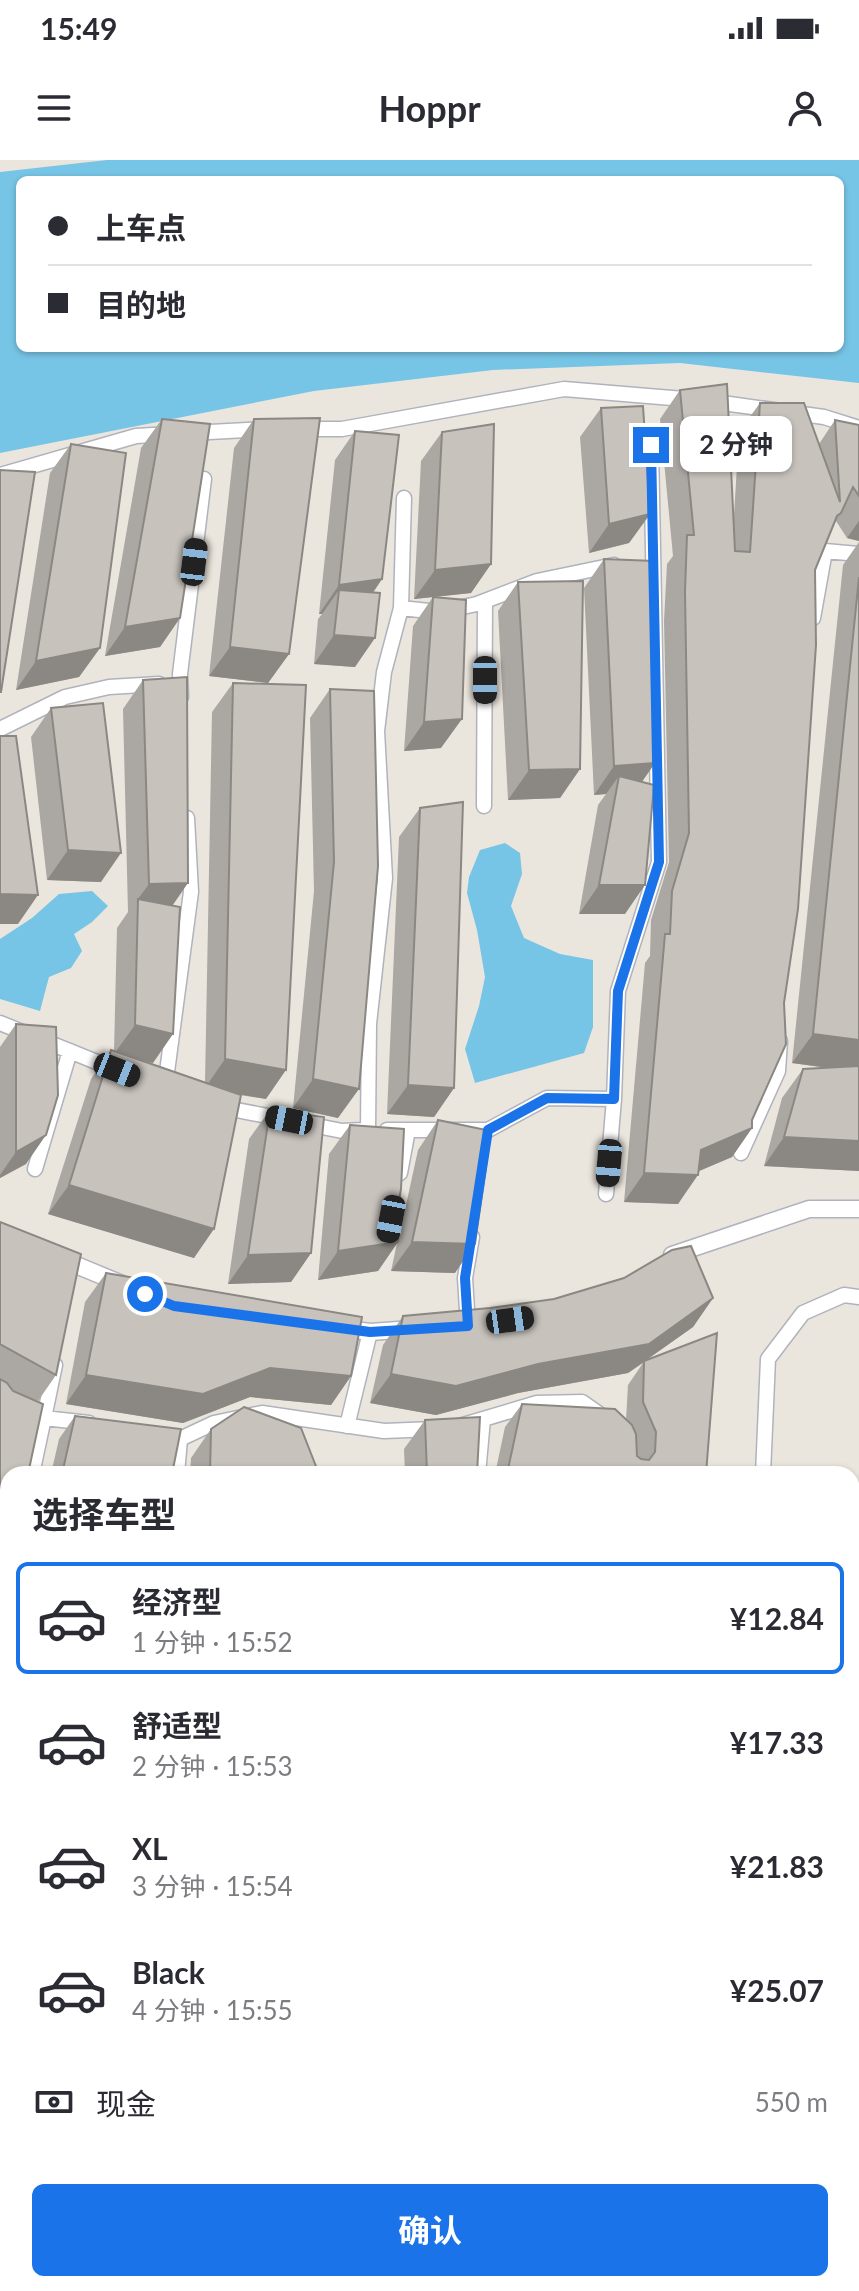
<!DOCTYPE html>
<html lang="zh">
<meta charset="utf-8">
<style>
:root{--surface:#fff;--page:#f2f2f3;--text:#2b2b33;--muted:#7c7c81;--line:#e1e1e2;--accent:#1a73e8}
body{margin:0;font-family:Lato,"Noto Sans SC",sans-serif;background:var(--page);color:var(--text);height:100vh;display:flex;flex-direction:column;font-size:30px;white-space:nowrap}
*{box-sizing:border-box;margin:0}
p{font-size:26px;color:var(--muted)}
.icon{flex:none;width:44px;height:44px;fill:none;stroke:currentColor;stroke-width:2;stroke-linecap:round;stroke-linejoin:round}
.map{position:relative;flex:1;overflow:hidden}
.drawer{position:absolute;left:0px;top:1306px;width:860px;height:826px;display:flex;flex-direction:column;background:var(--surface);border-radius:24px 24px 0 0;box-shadow:0 2px 6px #0004}
.drawer>*{flex:none}
.top-card{position:absolute;left:16px;top:16px;width:828px;height:176px;border-radius:12px;box-shadow:0 2px 6px #0004;display:grid;align-content:center;height:176px;padding:0 32px;background:var(--surface)}
.end{position:absolute;width:36px;height:36px;margin:-18px;border:10px solid #1a73e8;background:#fff;box-shadow:0 0 0 4px #fff}
.from{border-radius:50%}
.bubble{position:absolute;height:56px;border-radius:12px;background:var(--surface);box-shadow:0 2px 6px #0004;font-size:26px;font-weight:700;line-height:56px;text-align:center}
.car{position:absolute;width:24px;height:48px;margin:-24px -12px;border-radius:10px;box-shadow:0 0 6px 2px #0007;background:linear-gradient(#222 24%,#8ab4d8 0 40%,#222 0 76%,#8ab4d8 0 86%,#222 0)}
.top-card b{display:flex;align-items:center;gap:28px;height:76px;font-size:30px}
.top-card b+b{border-top:2px solid var(--line)}
.top-card i{width:20px;height:20px;background:var(--text)}
ul{padding:0;list-style:none}
li{display:flex;align-items:center;gap:24px;height:112px;margin:0 16px 12px;padding:0 16px;border:4px solid transparent;border-radius:12px}
li div{flex:1}
li b{display:block;font-size:30px}
li em{font-style:normal;font-weight:700}
li.current{border-color:var(--accent)}
li>.icon{width:72px;height:72px;stroke-width:1.5}
h2{padding:0 32px;font-size:36px;line-height:96px}
.pay{display:flex;align-items:center;gap:20px;height:88px;padding:0 32px;font-size:30px}
.pay p{margin-inline-start:auto}
.button{display:flex;gap:16px;margin-top:auto;padding:16px 32px}
.button a{flex:1;height:92px;border-radius:12px;background:var(--accent);color:#fff;font-size:32px;font-weight:700;line-height:92px;text-align:center}
.status{display:flex;justify-content:space-between;align-items:center;height:56px;padding:0 40px;background:var(--surface);direction:ltr}
.status svg{height:22px;fill:currentColor}
header{display:flex;justify-content:space-between;align-items:center;height:104px;padding:0 32px;background:var(--surface);font-size:36px;font-weight:700}
.map>svg:first-child{display:block}
.water{fill:#77c5e6;fill-rule:evenodd}
.lines{fill:none;stroke-linecap:round;stroke-linejoin:round}
.minor-casing{stroke:#b0b3bd;stroke-width:17}
.tertiary-casing{stroke:#b0b3bd;stroke-width:19}
.minor{stroke:#fff;stroke-width:14}
.tertiary{stroke:#fff;stroke-width:16}
.wall{fill:#aba7a2}
.shaded-wall{fill:#8b8884}
.building{fill:#c7c2bc;stroke:#8b8884;stroke-width:2}
.route{stroke:#1a73e8;stroke-width:10}
</style>
<div class="status"><b>15:49</b><svg viewBox="0 0 49 12"><path d="M0 12V9h3v3zM5 12V6h3v6zM10 12V3h3v9zM15 12V0h3v12zM26 1h20v11H26zM47 4h2v5h-2z"/></svg></div>
<header><svg class="icon" aria-label="menu" viewBox="0 0 24 24"><path d="M4 6h16M4 12h16M4 18h16"/></svg>Hoppr<svg class="icon" aria-label="person" viewBox="0 0 24 24"><circle cx="12" cy="8" r="4"/><path d="M4 21q1-7 8-7t8 7"/></svg></header>
<div class="map">
<svg width="859" height="2131" viewBox="0 0 859 2131">
<rect width="100%" height="100%" fill="#ebe6dd"/>
<path class="water" d="M 107,0 L 859,0 L 859,223 L 680,203 L 493,210 L 314,231 L 0,293 L 0,12 ZM 20,20 L 840,20 L 840,188 L 20,188 Z
M 505,683 L 520,693 L 522,714 L 511,746 L 524,778 L 560,794 L 593,800 L 593,867 L 584,893 L 475,923 L 465,889 L 479,846 L 485,817 L 477,770 L 467,733 L 469,717 L 480,690 Z
M 92,731 L 108,746 L 92,762 L 74,774 L 82,791 L 71,808 L 49,817 L 40,851 L 0,839 L 0,779 L 32,758 L 59,734 Z"/>
<g class="lines">
<g class="minor-casing">
<path id="minor" d="M 302,269 L 342,269 L 564,229 L 708,241 L 824,257 L 859,268
M 191,273 L 266,269
M 0,315 L 136,276 L 170,274
M 401,448 L 438,452 L 477,444 L 537,421 L 614,405
M 813,458 L 825,391 L 859,394
M 181,537 L 180,514 L 204,319
M 0,569 L 65,537 L 109,527 L 159,524
M 484,646 L 485,441
M 0,863 L 119,911
M 165,927 L 191,732 L 187,658
M 221,947 L 283,959
M 307,964 L 342,971 L 362,970
M 368,970 L 369,864 L 385,718 L 377,571 L 384,512 L 401,448 L 404,338
M 387,970 L 488,970 L 547,938 L 614,939
M 741,993 L 778,911 L 780,881
M 35,1009 L 70,891
M 400,1013 L 408,970
M 606,1034 L 614,939 L 618,831 L 659,702 L 651,285
M 468,1166 L 465,1118 L 472,1077
M 55,1205 L 44,1258 L 89,1263
M 0,1245 L 44,1258 L 32,1314
M 463,1265 L 537,1243 L 582,1242 L 605,1258
M 347,1266 L 370,1172
M 172,1277 L 180,1279 L 177,1314
M 180,1279 L 214,1263 L 262,1253 L 384,1271 L 434,1269
M 478,1314 L 483,1259
M 763,1314 L 768,1199 L 803,1153 L 844,1135 L 859,1137
M 852,1427 L 859,1427
M 0,1464 L 8,1429
M 852,1783 L 859,1748
M 852,1871 L 859,1876
M 0,2007 L 8,1984
M 0,2022 L 8,2025
M 852,2040 L 859,2042
M 105,2131 L 107,2124
M 545,2131 L 554,2124
M 748,2131 L 752,2124"/>
</g>
<g class="tertiary-casing">
<path id="tertiary" d="M 672,1095 L 809,1049 L 859,1049
M 59,1098 L 122,1124
M 339,1168 L 370,1172 L 412,1169"/>
</g>
<use href="#minor" class="minor"/>
<use href="#tertiary" class="tertiary"/>
</g>
<path class="wall" d="M 680,230 L 734,356 L 739,272 L 760,243 L 819,284 L 835,260 L 859,265 L 859,381 L 847,378 L 836,361 L 815,410 L 752,960 L 752,968 L 732,997 L 698,1011 L 678,1044 L 624,1042 L 645,803 L 650,796 L 651,760 L 669,702 L 664,461 L 667,404 L 673,396 L 660,259 Z
M 601,248 L 650,354 L 629,383 L 589,393 L 580,277 Z
M 162,259 L 180,458 L 160,487 L 105,496 L 141,288 Z
M 254,259 L 289,494 L 268,523 L 209,516 L 234,288 Z
M 355,271 L 382,419 L 373,433 L 355,507 L 314,504 L 318,459 L 322,454 L 319,454 L 335,300 Z
M 442,272 L 491,404 L 471,433 L 434,437 L 441,588 L 404,591 L 413,466 L 433,437 L 414,439 L 421,301 Z
M 71,284 L 100,488 L 79,517 L 16,530 L 50,313 Z
M 859,382 L 859,1011 L 764,1006 L 782,938 L 803,909 L 828,908 L 792,903 L 843,405 Z
M 604,399 L 642,622 L 625,754 L 579,754 L 598,645 L 606,634 L 594,635 L 584,428 Z
M 518,422 L 580,609 L 560,638 L 508,640 L 498,451 Z
M 143,520 L 172,746 L 153,903 L 145,902 L 205,923 L 212,552 L 233,523 L 266,939 L 239,935 L 194,1098 L 48,1054 L 91,919 L 111,890 L 114,891 L 117,768 L 128,752 L 123,549 Z
M 330,529 L 378,706 L 338,958 L 293,948 L 314,731 L 310,558 Z
M 51,548 L 101,722 L 47,720 L 31,577 Z
M 420,648 L 454,928 L 434,957 L 387,954 L 399,677 Z
M 16,864 L 26,1004 L 0,1018 L 0,887 Z
M 270,950 L 311,1093 L 291,1122 L 228,1124 L 249,979 Z
M 438,960 L 455,1113 L 391,1111 L 397,1083 L 378,1111 L 318,1120 L 329,994 L 350,965 L 399,1077 L 418,990 Z
M 0,1062 L 56,1215 L 38,1241 L 0,1441 Z
M 106,1113 L 351,1216 L 331,1245 L 250,1237 L 183,1263 L 66,1244 L 85,1142 Z
M 713,1138 L 693,1167 L 646,1200 L 706,1314 L 495,1314 L 505,1267 L 522,1244 L 626,1260 L 628,1225 L 643,1203 L 628,1213 L 518,1233 L 436,1255 L 370,1243 L 383,1185 L 403,1156 Z
M 75,1256 L 172,1314 L 51,1314 L 59,1279 Z
M 425,1260 L 477,1314 L 405,1314 L 404,1289 Z
M 211,1269 L 319,1314 L 190,1314 L 191,1298 Z
M 8,1501 L 8,1949 L 0,1964 L 0,1535 Z"/>
<path class="shaded-wall" d="M 650,354 L 629,383 L 589,393 L 609,364 Z
M 859,361 L 859,381 L 847,378 Z
M 491,404 L 471,433 L 414,439 L 435,410 Z
M 382,419 L 362,448 L 339,430 L 322,454 L 319,454 L 339,425 Z
M 180,458 L 160,487 L 105,496 L 125,467 Z
M 334,475 L 375,478 L 355,507 L 314,504 Z
M 230,487 L 289,494 L 268,523 L 209,516 Z
M 100,488 L 79,517 L 16,530 L 36,501 Z
M 462,559 L 441,588 L 404,591 L 424,562 Z
M 655,603 L 635,632 L 619,616 L 606,634 L 594,635 L 614,606 Z
M 580,609 L 560,638 L 508,640 L 529,610 Z
M 68,690 L 121,693 L 101,722 L 47,720 Z
M 188,723 L 168,752 L 138,739 L 149,724 Z
M 599,725 L 645,725 L 625,754 L 579,754 Z
M 0,734 L 38,735 L 18,764 L 0,764 Z
M 135,865 L 173,874 L 153,903 L 114,894 Z
M 813,874 L 859,880 L 859,912 L 792,903 Z
M 225,899 L 286,910 L 266,939 L 205,928 Z
M 313,919 L 359,929 L 338,958 L 293,948 Z
M 408,925 L 454,928 L 434,957 L 387,954 Z
M 752,968 L 732,997 L 690,1015 L 698,1015 L 678,1044 L 624,1042 L 644,1013 Z
M 46,975 L 26,1004 L 0,1018 L 0,1015 L 16,992 Z
M 784,977 L 859,981 L 859,1011 L 764,1006 Z
M 69,1025 L 214,1069 L 194,1098 L 48,1054 Z
M 398,1082 L 378,1111 L 318,1120 L 338,1091 Z
M 412,1082 L 475,1084 L 455,1113 L 391,1111 Z
M 311,1093 L 291,1122 L 228,1124 L 248,1095 Z
M 713,1138 L 693,1167 L 628,1213 L 518,1233 L 436,1255 L 370,1243 L 391,1214 Z
M 270,1208 L 351,1216 L 331,1245 L 250,1237 L 183,1263 L 66,1244 L 86,1215 Z"/>
<path class="building" d="M 727,224 L 735,391 L 750,392 L 760,243 L 804,243 L 840,342 L 835,260 L 859,265 L 859,336 L 853,327 L 841,353 L 837,356 L 815,410 L 816,485 L 798,749 L 784,843 L 786,884 L 752,960 L 752,968 L 701,990 L 698,1015 L 644,1013 L 665,774 L 670,774 L 672,731 L 689,673 L 685,432 L 687,375 L 694,375 L 680,230 Z
M 643,246 L 650,354 L 609,364 L 601,248 Z
M 320,258 L 289,494 L 230,487 L 254,259 Z
M 162,259 L 210,264 L 180,458 L 125,467 Z
M 494,264 L 491,404 L 435,410 L 442,272 Z
M 355,271 L 399,275 L 382,419 L 339,425 Z
M 71,284 L 126,293 L 100,488 L 36,501 Z
M 0,310 L 35,312 L 1,532 L 0,532 Z
M 604,399 L 654,401 L 655,603 L 614,606 Z
M 859,417 L 859,880 L 813,874 Z
M 583,421 L 580,609 L 529,610 L 518,422 Z
M 339,430 L 380,433 L 375,478 L 334,475 Z
M 433,437 L 466,440 L 462,559 L 424,562 Z
M 187,517 L 188,723 L 149,724 L 143,520 Z
M 233,523 L 306,525 L 286,910 L 225,899 Z
M 330,529 L 374,531 L 378,706 L 359,929 L 313,919 L 334,702 Z
M 103,543 L 121,693 L 68,690 L 51,548 Z
M 0,576 L 16,576 L 38,735 L 0,734 Z
M 619,616 L 654,625 L 645,725 L 599,725 Z
M 463,642 L 454,928 L 408,925 L 420,648 Z
M 138,739 L 180,747 L 173,874 L 135,865 Z
M 16,864 L 56,867 L 58,935 L 46,975 L 16,992 Z
M 111,890 L 241,935 L 214,1069 L 69,1025 Z
M 859,906 L 859,981 L 784,977 L 803,909 Z
M 270,950 L 324,957 L 311,1093 L 248,1095 Z
M 438,960 L 491,971 L 475,1084 L 412,1082 Z
M 350,965 L 404,969 L 401,1029 L 396,1058 L 399,1068 L 398,1082 L 338,1091 Z
M 0,1062 L 81,1094 L 56,1215 L 0,1184 Z
M 691,1086 L 713,1138 L 649,1184 L 538,1204 L 456,1226 L 391,1214 L 403,1156 L 490,1148 L 554,1139 L 624,1118 L 672,1090 Z
M 106,1113 L 362,1157 L 351,1216 L 270,1208 L 203,1234 L 86,1215 Z
M 717,1173 L 706,1314 L 507,1314 L 522,1244 L 615,1249 L 632,1265 L 636,1274 L 637,1296 L 641,1299 L 649,1300 L 655,1292 L 656,1272 L 643,1242 L 644,1201 Z
M 0,1219 L 7,1223 L 13,1231 L 43,1244 L 28,1314 L 8,1314 L 8,1404 L 0,1441 Z
M 244,1247 L 301,1268 L 319,1314 L 210,1314 L 211,1269 Z
M 75,1256 L 181,1269 L 172,1314 L 62,1314 Z
M 480,1257 L 477,1314 L 427,1314 L 425,1260 Z
M 8,1549 L 8,1949 L 0,1964 L 0,1584 Z"/>
<g class="lines">
<path class="route" d="M 145,1134 L 174,1146 L 370,1172 L 468,1166 L 465,1118 L 488,970 L 547,938 L 614,939 L 618,831 L 659,702 L 651,285"/>
</g>
</svg>
<i class="end from" style="left:145px;top:1134px"></i>
<i class="end" style="left:651px;top:285px"></i>
<div class="bubble" style="left:680px;top:256px;width:112px">2 分钟</div>
<i class="car" style="left:194px;top:402px;rotate:7deg"></i>
<i class="car" style="left:485px;top:520px;rotate:180deg"></i>
<i class="car" style="left:117px;top:910px;rotate:112deg"></i>
<i class="car" style="left:289px;top:960px;rotate:281deg"></i>
<i class="car" style="left:609px;top:1003px;rotate:185deg"></i>
<i class="car" style="left:391px;top:1059px;rotate:191deg"></i>
<i class="car" style="left:510px;top:1160px;rotate:82deg"></i>
<div class="top-card">
<b><i class="from"></i>上车点</b>
<b><i></i>目的地</b>
</div>
<section class="drawer">
<h2>选择车型</h2>
<ul>
<li class="current"><svg class="icon" aria-label="car" viewBox="0 0 24 24"><path d="M5 17H2v-5l4-1 3-4h7l3 4 3 1v5h-3M9 17h6M6 11h13"/><circle cx="7" cy="17" r="2"/><circle cx="17" cy="17" r="2"/></svg><div><b>经济型</b><p>1 分钟 · 15:52</p></div><em>¥12.84</em></li>
<li><svg class="icon" aria-label="car" viewBox="0 0 24 24"><path d="M5 17H2v-5l4-1 3-4h7l3 4 3 1v5h-3M9 17h6M6 11h13"/><circle cx="7" cy="17" r="2"/><circle cx="17" cy="17" r="2"/></svg><div><b>舒适型</b><p>2 分钟 · 15:53</p></div><em>¥17.33</em></li>
<li><svg class="icon" aria-label="car" viewBox="0 0 24 24"><path d="M5 17H2v-5l4-1 3-4h7l3 4 3 1v5h-3M9 17h6M6 11h13"/><circle cx="7" cy="17" r="2"/><circle cx="17" cy="17" r="2"/></svg><div><b>XL</b><p>3 分钟 · 15:54</p></div><em>¥21.83</em></li>
<li><svg class="icon" aria-label="car" viewBox="0 0 24 24"><path d="M5 17H2v-5l4-1 3-4h7l3 4 3 1v5h-3M9 17h6M6 11h13"/><circle cx="7" cy="17" r="2"/><circle cx="17" cy="17" r="2"/></svg><div><b>Black</b><p>4 分钟 · 15:55</p></div><em>¥25.07</em></li>
</ul>
<div class="pay"><svg class="icon" aria-label="cash" viewBox="0 0 24 24"><path d="M3 7h18v10H3z"/><circle cx="12" cy="12" r="2"/></svg>现金<p>550 m</p></div>
<div class="button"><a>确认</a></div>
</section>
</div>
